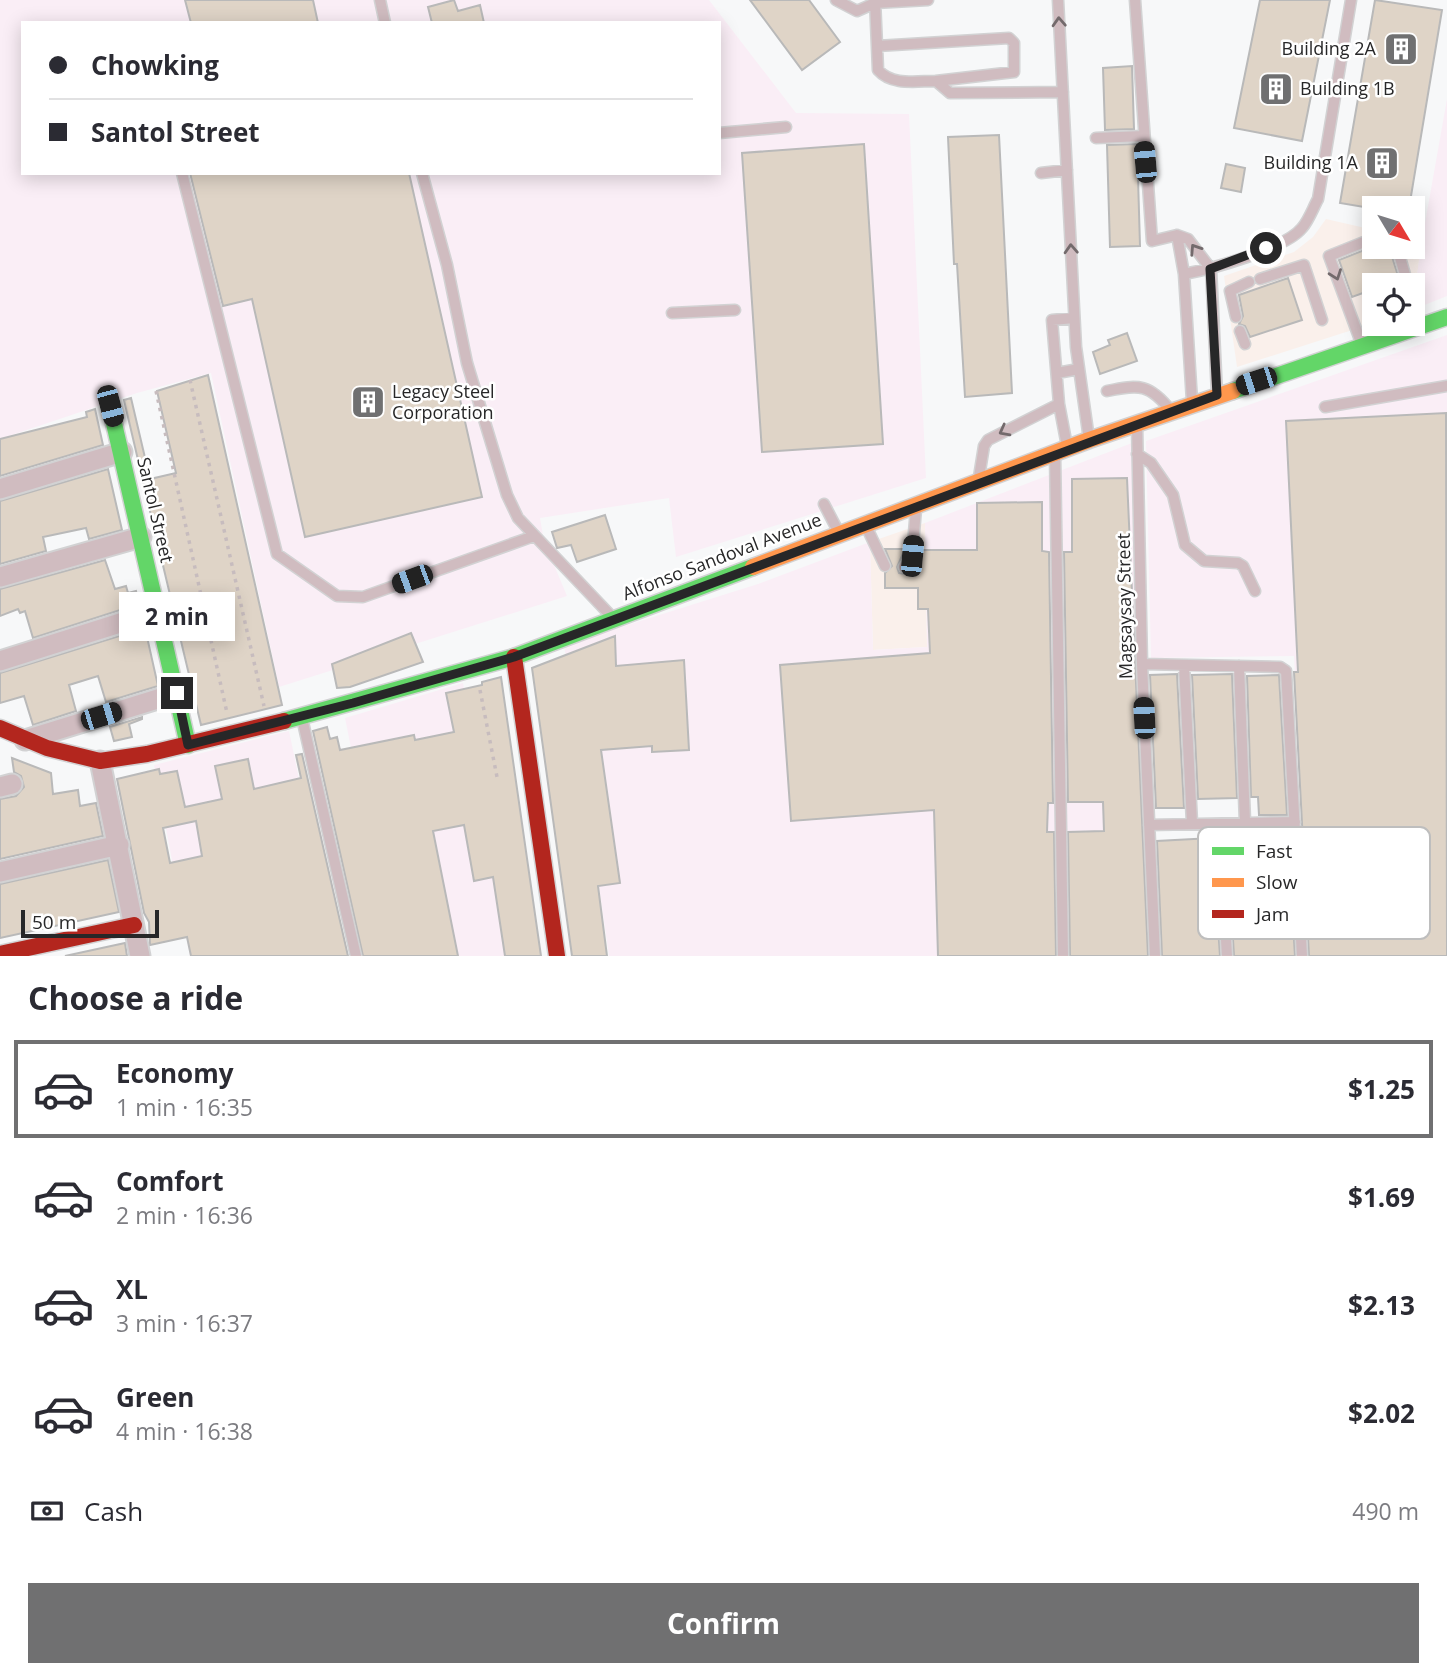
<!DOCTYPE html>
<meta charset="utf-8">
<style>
:root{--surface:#fff;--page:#f7f7f7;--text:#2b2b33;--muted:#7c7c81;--line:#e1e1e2;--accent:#707071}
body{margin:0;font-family:"Open Sans",sans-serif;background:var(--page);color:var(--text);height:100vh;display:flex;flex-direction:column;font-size:26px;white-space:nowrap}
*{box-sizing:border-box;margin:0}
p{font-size:23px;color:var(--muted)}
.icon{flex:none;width:38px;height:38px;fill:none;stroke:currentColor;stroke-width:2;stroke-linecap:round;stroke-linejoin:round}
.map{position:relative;height:956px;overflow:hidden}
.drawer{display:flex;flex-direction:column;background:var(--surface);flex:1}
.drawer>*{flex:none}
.top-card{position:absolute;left:21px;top:21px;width:700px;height:154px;border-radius:0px;box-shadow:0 4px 18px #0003;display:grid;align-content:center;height:154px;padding:0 28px;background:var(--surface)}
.needle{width:46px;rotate:128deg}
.controls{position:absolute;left:1362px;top:196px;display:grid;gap:14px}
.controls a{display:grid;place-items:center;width:63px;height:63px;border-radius:0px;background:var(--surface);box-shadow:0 4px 18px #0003;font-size:35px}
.scale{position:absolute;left:21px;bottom:18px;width:138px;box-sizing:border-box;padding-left:7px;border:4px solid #272728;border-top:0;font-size:19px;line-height:24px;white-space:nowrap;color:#272728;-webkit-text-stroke:5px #fff;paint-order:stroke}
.end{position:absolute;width:32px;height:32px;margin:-16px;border:9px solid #272728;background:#fff;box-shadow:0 0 0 4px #fff}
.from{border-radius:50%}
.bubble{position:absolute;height:49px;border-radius:0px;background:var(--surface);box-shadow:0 4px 18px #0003;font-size:23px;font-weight:700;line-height:49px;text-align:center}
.car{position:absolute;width:21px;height:42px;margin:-21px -10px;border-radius:9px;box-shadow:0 0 5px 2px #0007;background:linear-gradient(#222 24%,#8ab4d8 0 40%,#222 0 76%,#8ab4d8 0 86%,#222 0)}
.top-card b{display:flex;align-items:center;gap:24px;height:66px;font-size:26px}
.top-card b+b{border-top:2px solid var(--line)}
.top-card i{width:18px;height:18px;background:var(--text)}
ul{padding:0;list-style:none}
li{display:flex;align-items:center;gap:21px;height:98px;margin:0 14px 10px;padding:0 14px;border:4px solid transparent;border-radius:0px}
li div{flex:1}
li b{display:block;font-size:26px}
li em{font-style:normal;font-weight:700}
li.current{border-color:var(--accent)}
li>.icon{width:63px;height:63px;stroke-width:1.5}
h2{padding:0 28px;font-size:32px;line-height:84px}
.pay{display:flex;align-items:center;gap:18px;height:77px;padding:0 28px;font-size:26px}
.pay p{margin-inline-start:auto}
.button{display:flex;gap:14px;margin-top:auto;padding:14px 28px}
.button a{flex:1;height:80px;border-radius:0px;background:var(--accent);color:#fff;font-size:28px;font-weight:700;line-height:80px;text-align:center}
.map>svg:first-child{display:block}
.commercial{fill:#faf0eb}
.industrial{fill:#faeef6;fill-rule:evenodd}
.building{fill:#dfd4c7;stroke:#b9b9b9;stroke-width:2;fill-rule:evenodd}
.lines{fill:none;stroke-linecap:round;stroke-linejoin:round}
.lane-casing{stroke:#d2d2d3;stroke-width:13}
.street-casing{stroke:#d2d2d3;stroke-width:23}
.fast-casing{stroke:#d2d2d3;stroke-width:19}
.slow-casing{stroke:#d2d2d3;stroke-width:19}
.jam-casing{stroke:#d2d2d3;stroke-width:19}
.path{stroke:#c7bcbe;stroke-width:3.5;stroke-dasharray:3.5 5;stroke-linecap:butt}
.lane{stroke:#d0bcc0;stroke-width:10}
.street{stroke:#d0bcc0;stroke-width:19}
.fast{stroke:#63d668;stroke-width:16}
.slow{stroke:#ff974d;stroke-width:16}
.jam{stroke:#b3261e;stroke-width:16}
.oneway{stroke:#736a6c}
.route{stroke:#272728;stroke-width:9}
.labels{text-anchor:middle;stroke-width:5;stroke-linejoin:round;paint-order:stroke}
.poi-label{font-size:18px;fill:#272728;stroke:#fff;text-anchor:end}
.street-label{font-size:18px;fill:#272728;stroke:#fff}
.key{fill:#fff;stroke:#bebebe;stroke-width:2}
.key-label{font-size:19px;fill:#272728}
</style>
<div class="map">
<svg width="1447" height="956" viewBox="0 0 1447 956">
<rect width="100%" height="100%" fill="#f7f8f9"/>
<path class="commercial" d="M 1326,219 L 1374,230 L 1374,247 L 1412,247 L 1412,238 L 1422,240 L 1412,310 L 1412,285 L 1374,285 L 1374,323 L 1237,367 L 1224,276 L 1294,252 L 1313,237 Z
M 925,523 L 927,647 L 873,650 L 870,542 Z"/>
<path class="industrial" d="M 0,0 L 709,0 L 796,113 L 909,114 L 926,478 L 676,557 L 669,498 L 540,518 L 544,541 L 567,596 L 279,687 L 211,373 L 137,393 L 0,439 ZM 23,23 L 719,23 L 719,173 L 23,173 Z
M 1447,99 L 1447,296 L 1412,310 L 1422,240 Z
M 1447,335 L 1447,956 L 1310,956 L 1294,656 L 1151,658 L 1146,441 Z
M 1132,443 L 1152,956 L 609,956 L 564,645 L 758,584 L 870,542 L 873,650 L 927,647 L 925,523 Z
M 463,683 L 508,956 L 393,956 L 345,718 Z
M 289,731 L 336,956 L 190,956 L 154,765 Z"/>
<path class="building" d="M 185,0 L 313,0 L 318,23 L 191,23 Z
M 454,0 L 458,11 L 480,5 L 484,23 L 432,23 L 428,7 Z
M 750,0 L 809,0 L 840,42 L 802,70 Z
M 1260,0 L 1330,0 L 1302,141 L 1234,128 Z
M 1375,0 L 1442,10 L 1409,208 L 1370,208 L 1340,203 Z
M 1132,66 L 1134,129 L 1105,130 L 1103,68 Z
M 999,135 L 1012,393 L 965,397 L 957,264 L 954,264 L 948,137 Z
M 864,144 L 883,444 L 762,452 L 742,153 Z
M 1137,144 L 1140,246 L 1110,247 L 1107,145 Z
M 1226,164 L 1245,168 L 1241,192 L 1221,188 Z
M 190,173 L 409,173 L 482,497 L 305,537 L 252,299 L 223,306 Z
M 1372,247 L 1389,247 L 1399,279 L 1374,285 L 1374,289 L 1352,297 L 1339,260 Z
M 1288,278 L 1302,320 L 1250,337 L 1245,326 L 1239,324 L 1243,316 L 1239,295 Z
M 1127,333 L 1137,361 L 1100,374 L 1093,352 L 1110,345 L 1108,340 Z
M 208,375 L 282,705 L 201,725 L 161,557 L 166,556 L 160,523 L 153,524 L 124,400 L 131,398 L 150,479 L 176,473 L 157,391 Z
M 95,409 L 103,445 L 0,476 L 0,439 L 87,417 L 86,412 Z
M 1446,413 L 1447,956 L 1309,956 L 1294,672 L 1298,672 L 1286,421 Z
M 108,469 L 122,530 L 89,539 L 86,528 L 43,537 L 46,551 L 0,564 L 0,501 Z
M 1127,478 L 1148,956 L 1070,956 L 1068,832 L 1104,831 L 1103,802 L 1068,802 L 1064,552 L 1072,552 L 1072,479 Z
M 1042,502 L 1042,551 L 1049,552 L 1053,803 L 1048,803 L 1047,832 L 1054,832 L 1056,956 L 938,956 L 934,810 L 791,821 L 780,665 L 930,653 L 928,609 L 918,609 L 918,588 L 885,588 L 885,573 L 892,566 L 885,549 L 905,549 L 897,567 L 899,573 L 906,574 L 918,560 L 920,550 L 977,550 L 977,503 Z
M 605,515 L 616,549 L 577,562 L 571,545 L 557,548 L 552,532 Z
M 105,560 L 115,589 L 126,586 L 128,593 L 136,591 L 139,604 L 33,638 L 25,611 L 20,613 L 18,609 L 0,616 L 0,589 Z
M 145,628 L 158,686 L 106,702 L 98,676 L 69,685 L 76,711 L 33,725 L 24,696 L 0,703 L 0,673 Z
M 411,633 L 423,662 L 350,687 L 337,688 L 332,664 Z
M 615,636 L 616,666 L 684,660 L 689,750 L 652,752 L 652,746 L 601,750 L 620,883 L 598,886 L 607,956 L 572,956 L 532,668 Z
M 1177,674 L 1184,808 L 1156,808 L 1150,675 Z
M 1232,674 L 1237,798 L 1198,799 L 1192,675 Z
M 1279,675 L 1287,815 L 1259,815 L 1258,797 L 1251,797 L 1247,676 Z
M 501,677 L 541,956 L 505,956 L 493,877 L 474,881 L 464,825 L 433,831 L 458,956 L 363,956 L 313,731 L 327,727 L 330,739 L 337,737 L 340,750 L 414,735 L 415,740 L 454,732 L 446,693 L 482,685 L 482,682 Z
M 142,717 L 142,719 L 129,724 L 132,737 L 114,741 L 110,727 Z
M 302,754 L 348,956 L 191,956 L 187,937 L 150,945 L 149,922 L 144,913 L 117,779 L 159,769 L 160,774 L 177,771 L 185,807 L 222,799 L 215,766 L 248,759 L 254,789 L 301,778 L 296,755 ZM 196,821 L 202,856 L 170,863 L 163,828 Z
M 12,758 L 51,773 L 53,794 L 78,790 L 80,806 L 96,803 L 103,836 L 0,859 L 0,799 L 16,796 L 24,787 L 21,776 L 14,772 Z
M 1260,830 L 1287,830 L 1295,956 L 1234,956 L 1227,838 L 1261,837 Z
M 1212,838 L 1220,956 L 1162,956 L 1157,841 Z
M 108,860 L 119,912 L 0,938 L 0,884 Z
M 125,943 L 127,956 L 65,956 Z"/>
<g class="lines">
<g class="lane-casing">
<path id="lane" d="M 380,0 L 385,23
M 836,0 L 857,11 L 875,3 L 928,0
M 875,0 L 878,70 C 892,86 916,81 936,81 L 950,93 L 1063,92
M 1058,0 L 1076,347 L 1089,439
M 1135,0 L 1152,241 L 1177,235 L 1188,239 L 1211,269 L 1217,394
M 877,46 L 1009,38 L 1014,43 L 1014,72 L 936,81
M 719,133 L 786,127
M 1096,138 L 1143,136
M 182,173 L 277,554 L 337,596 L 363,597 L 534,536
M 422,173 L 447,265 L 467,363 L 507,495 L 518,518 L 613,618
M 1041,173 L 1067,170
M 1177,235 L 1184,274 L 1192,401
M 1397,247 L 1408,285
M 1184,274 C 1211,269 1285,249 1302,228 C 1309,220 1313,208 1318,199 L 1351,0
M 1260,279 L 1304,265 L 1322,320
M 672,313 L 735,310
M 1236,317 L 1230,291 L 1249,282
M 1240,331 L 1245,344
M 1362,345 L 1329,256 L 1374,238
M 1057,373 L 1079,369
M 1107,391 C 1139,384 1150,384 1171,411
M 1325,407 L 1447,386
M 1137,425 L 1142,664 L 1155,956
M 1067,446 L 1059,404 L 1052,320 L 1074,318
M 1055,453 L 1063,956
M 1137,454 L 1151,463 L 1173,495 L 1185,545 L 1204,561 L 1238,563 L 1243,566 L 1255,591
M 979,477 L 984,446 L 988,440 L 1059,404
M 824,504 L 839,533
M 866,526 L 885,566
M 904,567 L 912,556 L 916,509
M 1142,664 L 1280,667 L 1286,671 L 1302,956
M 1184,665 L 1192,823
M 1239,666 L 1245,822
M 302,718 L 356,956
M 1219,824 L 1227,956
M 1149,825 L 1295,822"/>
</g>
<g class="street-casing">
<path id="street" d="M 0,489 L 122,452
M 0,577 L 141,537
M 0,661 L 158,611
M 25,740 L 177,693
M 100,761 L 140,956
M 0,787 L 12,784
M 0,872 L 119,845"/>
</g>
<g class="fast-casing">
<path id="fast" d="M 1233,391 L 1447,317
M 110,406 L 188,745
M 284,721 L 514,657 L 753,567"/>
</g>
<g class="slow-casing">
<path id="slow" d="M 753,567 L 1089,440 L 1233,391"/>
</g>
<g class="jam-casing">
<path id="jam" d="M 514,657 L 557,956
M 0,728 L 47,748 L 100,761 L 147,754 L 284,721
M 0,954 L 134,925"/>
</g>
<path class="path" d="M 190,380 L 264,706
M 156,391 L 227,713
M 480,690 L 497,777"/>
<use href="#lane" class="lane"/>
<use href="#street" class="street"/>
<use href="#fast" class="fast"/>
<use href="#slow" class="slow"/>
<use href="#jam" class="jam"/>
</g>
<defs><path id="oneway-chevron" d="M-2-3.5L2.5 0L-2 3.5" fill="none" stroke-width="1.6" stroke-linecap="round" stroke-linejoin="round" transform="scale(1.75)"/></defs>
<g class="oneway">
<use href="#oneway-chevron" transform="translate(1059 22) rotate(-93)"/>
<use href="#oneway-chevron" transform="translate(1071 249) rotate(-93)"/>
<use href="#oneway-chevron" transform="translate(1195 249) rotate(-123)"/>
<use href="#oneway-chevron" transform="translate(1336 275) rotate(70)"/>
<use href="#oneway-chevron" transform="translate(1004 431) rotate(152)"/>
</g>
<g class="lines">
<path class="route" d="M 177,693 L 188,745 L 353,703 L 514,657 L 1217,395 L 1210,269 L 1266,248"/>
</g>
<defs>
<g id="building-square" transform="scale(1.75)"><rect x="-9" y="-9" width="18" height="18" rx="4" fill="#707071" stroke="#fff"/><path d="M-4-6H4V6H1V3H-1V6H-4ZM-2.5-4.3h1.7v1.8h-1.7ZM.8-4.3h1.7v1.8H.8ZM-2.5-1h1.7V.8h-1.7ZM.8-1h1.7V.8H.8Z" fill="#fff"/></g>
</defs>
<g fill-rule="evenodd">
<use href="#building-square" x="1401" y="49"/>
<use href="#building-square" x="1276" y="89"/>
<use href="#building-square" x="1382" y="163"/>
<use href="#building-square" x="368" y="402"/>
</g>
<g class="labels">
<g class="poi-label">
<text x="1376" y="55">Building 2A</text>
<text x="1300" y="95" text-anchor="start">Building 1B</text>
<text x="1358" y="169">Building 1A</text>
<text x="392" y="398" text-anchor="start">Legacy Steel<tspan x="392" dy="21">Corporation</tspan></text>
</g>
<g class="street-label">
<text transform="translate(155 510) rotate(77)" y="6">Santol Street</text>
<text transform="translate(722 557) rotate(-21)" y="6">Alfonso Sandoval Avenue</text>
<text transform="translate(1125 606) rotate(-91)" y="6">Magsaysay Street</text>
</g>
</g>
<rect x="1198" y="827" width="232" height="112" rx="10" class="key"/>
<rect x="1212" y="847" width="32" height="8" fill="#63d668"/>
<rect x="1212" y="878" width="32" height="9" fill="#ff974d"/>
<rect x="1212" y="910" width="32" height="8" fill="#b3261e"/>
<g class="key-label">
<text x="1256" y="858">Fast</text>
<text x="1256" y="889">Slow</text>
<text x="1256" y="921">Jam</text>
</g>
</svg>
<div class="controls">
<a><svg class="needle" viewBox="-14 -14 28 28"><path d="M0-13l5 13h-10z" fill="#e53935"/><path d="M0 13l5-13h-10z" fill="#7c7c81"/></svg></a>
<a><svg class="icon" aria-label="locate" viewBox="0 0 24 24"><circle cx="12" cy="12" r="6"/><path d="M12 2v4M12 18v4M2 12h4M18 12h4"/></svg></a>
</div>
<div class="scale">50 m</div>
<i class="end from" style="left:1266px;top:248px"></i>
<i class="end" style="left:177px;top:693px"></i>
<div class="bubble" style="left:119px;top:592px;width:116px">2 min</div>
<i class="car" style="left:1145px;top:162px;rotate:355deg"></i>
<i class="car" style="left:1256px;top:381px;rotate:252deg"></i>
<i class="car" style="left:110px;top:406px;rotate:165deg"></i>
<i class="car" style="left:912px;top:556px;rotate:5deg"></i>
<i class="car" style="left:412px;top:579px;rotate:250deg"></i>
<i class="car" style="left:101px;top:716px;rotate:73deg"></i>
<i class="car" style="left:1144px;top:718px;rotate:357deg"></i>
<div class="top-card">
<b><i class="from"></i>Chowking</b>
<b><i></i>Santol Street</b>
</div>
</div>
<section class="drawer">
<h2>Choose a ride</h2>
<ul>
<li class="current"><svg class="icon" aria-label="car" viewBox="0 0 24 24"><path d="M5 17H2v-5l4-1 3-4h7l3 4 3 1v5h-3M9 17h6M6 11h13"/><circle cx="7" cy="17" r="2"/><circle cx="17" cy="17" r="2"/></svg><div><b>Economy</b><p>1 min · 16:35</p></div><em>$1.25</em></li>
<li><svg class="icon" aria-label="car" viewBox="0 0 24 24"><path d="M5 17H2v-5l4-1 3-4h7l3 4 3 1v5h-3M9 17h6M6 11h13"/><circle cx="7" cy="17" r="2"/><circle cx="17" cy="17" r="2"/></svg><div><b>Comfort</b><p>2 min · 16:36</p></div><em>$1.69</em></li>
<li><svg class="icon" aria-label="car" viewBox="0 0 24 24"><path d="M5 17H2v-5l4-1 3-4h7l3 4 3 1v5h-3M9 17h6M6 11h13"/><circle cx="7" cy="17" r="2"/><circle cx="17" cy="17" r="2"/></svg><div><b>XL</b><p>3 min · 16:37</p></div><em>$2.13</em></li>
<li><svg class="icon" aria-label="car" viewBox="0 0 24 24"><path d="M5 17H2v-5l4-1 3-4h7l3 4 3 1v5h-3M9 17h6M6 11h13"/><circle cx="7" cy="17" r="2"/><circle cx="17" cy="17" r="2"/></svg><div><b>Green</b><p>4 min · 16:38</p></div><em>$2.02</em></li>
</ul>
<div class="pay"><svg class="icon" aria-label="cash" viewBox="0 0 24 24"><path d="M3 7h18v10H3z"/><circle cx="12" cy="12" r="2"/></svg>Cash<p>490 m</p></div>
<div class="button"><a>Confirm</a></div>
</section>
